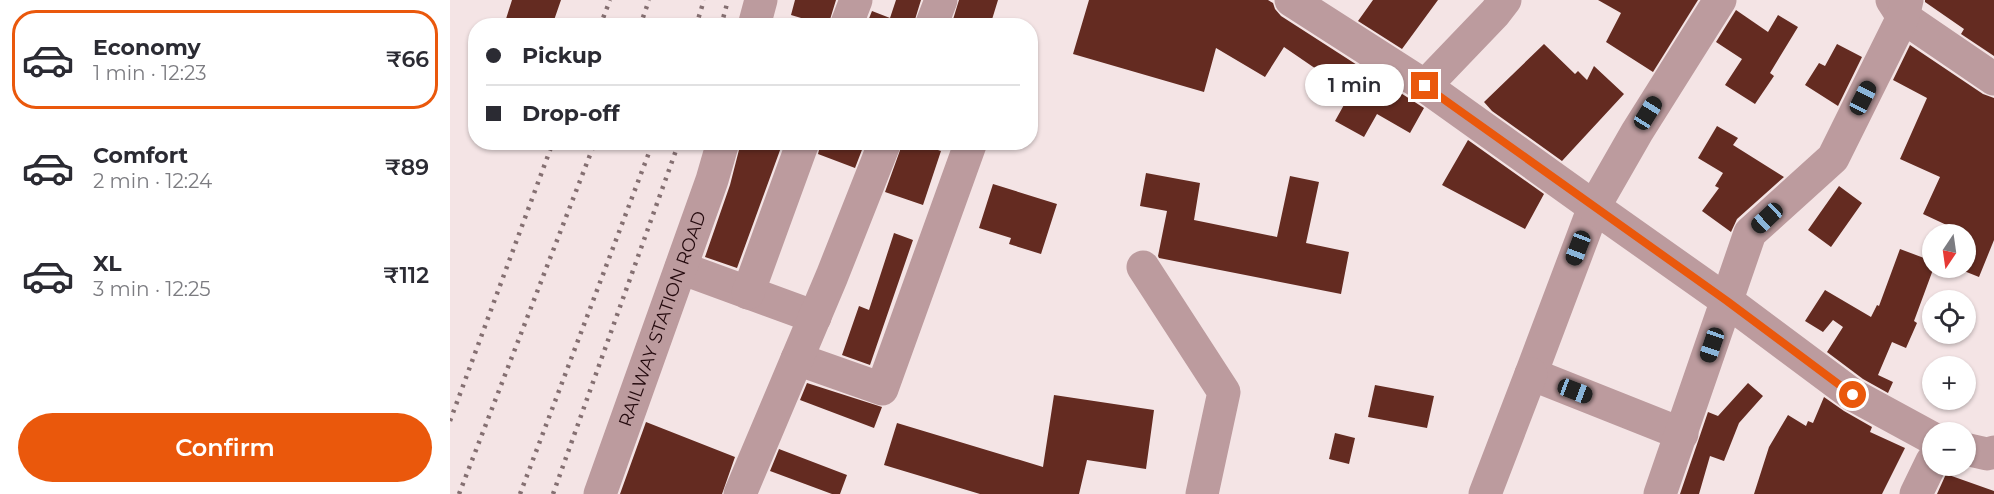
<!DOCTYPE html>
<meta charset="utf-8">
<style>
:root{--surface:#fff;--page:#f2f2f3;--text:#2b2b33;--muted:#7c7c81;--line:#e1e1e2;--accent:#ea580c}
body{margin:0;font-family:Montserrat,sans-serif;background:var(--page);color:var(--text);height:100vh;display:flex;flex-direction:column;font-size:22px;white-space:nowrap}
*{box-sizing:border-box;margin:0}
p{font-size:20px;color:var(--muted)}
.icon{flex:none;width:33px;height:33px;fill:none;stroke:currentColor;stroke-width:2;stroke-linecap:round;stroke-linejoin:round}
.map{position:relative;flex:1;overflow:hidden}
.sheet{display:flex;flex-direction:column;background:var(--surface);width:450px}
.sheet>*{flex:none}
.guide{position:absolute;left:18px;top:18px;width:570px;height:132px;border-radius:24px;box-shadow:0 2px 4px #0004;display:grid;align-content:center;height:132px;padding:0 18px;background:var(--surface)}
.needle{width:39px;rotate:193deg}
.buttons{position:absolute;left:1472px;top:224px;display:grid;gap:12px}
.buttons a{display:grid;place-items:center;width:54px;height:54px;border-radius:50%;background:var(--surface);box-shadow:0 2px 4px #0004;font-size:30px}
.end{position:absolute;width:27px;height:27px;margin:-14px;border:8px solid #ea580c;background:#fff;box-shadow:0 0 0 3px #fff}
.from{border-radius:50%}
.bubble{position:absolute;height:42px;border-radius:21px;background:var(--surface);box-shadow:0 2px 4px #0004;font-size:20px;font-weight:600;line-height:42px;text-align:center}
.car{position:absolute;width:18px;height:36px;margin:-18px -9px;border-radius:8px;box-shadow:0 0 4px 2px #0007;background:linear-gradient(#222 24%,#8ab4d8 0 40%,#222 0 76%,#8ab4d8 0 86%,#222 0)}
.guide b{display:flex;align-items:center;gap:21px;height:57px;font-size:22px}
.guide b+b{border-top:2px solid var(--line)}
.guide i{width:15px;height:15px;background:var(--text)}
ul{padding:10px 0 0;list-style:none}
li{display:flex;align-items:center;gap:18px;height:99px;margin:0 12px 9px;padding:0 6px;border:3px solid transparent;border-radius:24px}
li div{flex:1}
li b{display:block;font-size:22px}
li em{font-style:normal;font-weight:600}
li.current{border-color:var(--accent)}
li>.icon{width:54px;height:54px;stroke-width:1.5}
.cta{display:flex;gap:12px;margin-top:auto;padding:12px 18px}
.cta a{flex:1;height:69px;border-radius:36px;background:var(--accent);color:#fff;font-size:24px;font-weight:600;line-height:69px;text-align:center}
main{display:flex;flex:1;min-height:0}
.map>svg:first-child{display:block}
.building{fill:#642b21}
.lines{fill:none;stroke-linecap:round;stroke-linejoin:round}
.minor{stroke:#bc9b9e;stroke-width:33}
.rail{stroke:#846f71;stroke-width:4.5;stroke-dasharray:3 6;stroke-linecap:butt}
.route{stroke:#ea580c;stroke-width:8}
.labels{text-anchor:middle;stroke-width:6;stroke-linejoin:round;paint-order:stroke}
.street-label{font-size:18px;fill:#23090d;stroke:#fff}
</style>
<main>
<section class="sheet">
<ul>
<li class="current"><svg class="icon" aria-label="car" viewBox="0 0 24 24"><path d="M5 17H2v-5l4-1 3-4h7l3 4 3 1v5h-3M9 17h6M6 11h13"/><circle cx="7" cy="17" r="2"/><circle cx="17" cy="17" r="2"/></svg><div><b>Economy</b><p>1 min · 12:23</p></div><em>₹66</em></li>
<li><svg class="icon" aria-label="car" viewBox="0 0 24 24"><path d="M5 17H2v-5l4-1 3-4h7l3 4 3 1v5h-3M9 17h6M6 11h13"/><circle cx="7" cy="17" r="2"/><circle cx="17" cy="17" r="2"/></svg><div><b>Comfort</b><p>2 min · 12:24</p></div><em>₹89</em></li>
<li><svg class="icon" aria-label="car" viewBox="0 0 24 24"><path d="M5 17H2v-5l4-1 3-4h7l3 4 3 1v5h-3M9 17h6M6 11h13"/><circle cx="7" cy="17" r="2"/><circle cx="17" cy="17" r="2"/></svg><div><b>XL</b><p>3 min · 12:25</p></div><em>₹112</em></li>
</ul>
<div class="cta"><a>Confirm</a></div>
</section>
<div class="map">
<svg width="1544" height="494" viewBox="0 0 1544 494">
<rect width="100%" height="100%" fill="#f4e4e5"/>
<path class="building" d="M 62,0 L 111,0 L 102,26 L 67,26 L 55,22 Z
M 345,0 L 386,0 L 378,26 L 341,15 Z
M 446,0 L 471,0 L 463,26 L 416,26 L 422,11 L 440,18 Z
M 509,0 L 548,0 L 540,26 L 501,26 Z
M 639,0 L 818,0 L 823,3 L 825,9 L 831,16 L 974,108 L 960,133 L 927,114 L 914,137 L 885,121 L 895,103 L 862,80 L 869,71 L 834,47 L 815,77 L 766,48 L 754,92 L 623,54 Z
M 923,0 L 988,0 L 952,49 L 908,21 Z
M 1148,0 L 1248,0 L 1203,72 L 1156,42 L 1171,13 Z
M 1475,0 L 1544,0 L 1544,56 L 1511,34 L 1514,29 L 1475,2 Z
M 1286,10 L 1318,32 L 1328,15 L 1348,27 L 1320,73 L 1324,76 L 1305,104 L 1275,85 L 1292,59 L 1266,42 Z
M 1094,44 L 1125,74 L 1128,71 L 1137,80 L 1144,66 L 1174,94 L 1112,161 L 1042,111 L 1034,102 Z
M 1387,44 L 1412,57 L 1388,106 L 1355,85 L 1369,63 L 1375,66 Z
M 1460,45 L 1533,94 L 1544,98 L 1544,240 L 1529,277 L 1504,267 L 1515,267 L 1515,234 L 1501,234 L 1503,228 L 1473,214 L 1490,177 L 1450,159 L 1477,98 L 1443,80 Z
M 1267,126 L 1288,138 L 1283,145 L 1334,177 L 1287,219 L 1281,232 L 1252,211 L 1269,188 L 1265,186 L 1273,173 L 1248,158 Z
M 1018,140 L 1094,194 L 1075,229 L 992,185 Z
M 291,142 L 333,142 L 287,268 L 255,257 L 280,185 Z
M 371,142 L 415,142 L 405,168 L 368,154 Z
M 453,142 L 464,142 L 491,151 L 473,205 L 435,192 Z
M 696,173 L 750,183 L 744,220 L 827,237 L 840,176 L 869,182 L 856,243 L 899,252 L 891,294 L 709,258 L 708,256 L 717,211 L 690,206 Z
M 543,184 L 607,204 L 591,254 L 559,244 L 561,238 L 529,228 Z
M 1389,186 L 1412,203 L 1381,247 L 1358,230 Z
M 444,233 L 463,240 L 420,365 L 392,355 L 409,306 L 419,310 Z
M 1450,249 L 1482,261 L 1482,267 L 1484,267 L 1464,321 L 1467,323 L 1456,348 L 1442,342 L 1428,375 L 1443,382 L 1438,393 L 1413,379 L 1377,352 L 1393,327 L 1383,320 L 1373,332 L 1355,321 L 1375,290 L 1421,317 L 1427,305 L 1429,306 Z
M 357,383 L 432,407 L 424,428 L 350,400 Z
M 1298,383 L 1313,396 L 1289,423 L 1274,461 L 1260,456 L 1249,494 L 1230,494 L 1258,412 L 1268,416 Z
M 925,385 L 984,396 L 977,428 L 918,417 Z
M 604,395 L 704,410 L 696,469 L 637,460 L 629,494 L 530,494 L 434,465 L 447,423 L 593,467 Z
M 1374,397 L 1394,411 L 1422,427 L 1420,432 L 1455,448 L 1432,494 L 1304,494 L 1319,447 L 1338,415 L 1356,426 L 1358,421 L 1363,423 Z
M 196,422 L 285,457 L 272,494 L 170,494 Z
M 885,433 L 905,438 L 899,464 L 879,459 Z
M 329,449 L 397,475 L 390,494 L 382,494 L 320,471 Z
M 1496,474 L 1544,491 L 1544,494 L 1487,494 Z"/>
<g class="lines">
<g class="minor">
<path d="M 841,0 L 975,86 L 1144,207 L 1081,374 L 1232,434"/>
<path d="M 1270,0 L 1187,132 L 1144,207 L 1277,301 L 1403,395 L 1482,438"/>
<path d="M 1442,0 L 1453,17 L 1544,79"/>
<path d="M 304,26 L 311,0"/>
<path d="M 396,26 L 406,0"/>
<path d="M 481,26 L 491,0"/>
<path d="M 975,86 L 1045,13 L 1055,0"/>
<path d="M 693,267 L 774,392 L 752,494"/>
<path d="M 231,268 L 365,317"/>
<path d="M 298,293 L 353,142"/>
<path d="M 347,359 L 432,389 L 521,142"/>
<path d="M 1515,449 L 1537,454 L 1544,452"/>
<path id="s1" d="M 150,494 L 262,180 L 273,142"/>
<path d="M 290,494 L 382,276 L 435,142"/>
<path d="M 1035,494 L 1081,374"/>
<path d="M 1210,494 L 1300,233 L 1383,158 L 1453,17 L 1457,0"/>
<path d="M 1466,494 L 1482,461"/>
</g>
<path class="rail" d="M 150,26 L 160,0
M 190,26 L 199,0
M 246,26 L 254,0
M 271,26 L 278,0
M 0,421 L 103,142
M 9,494 L 145,142
M 70,494 L 203,142
M 103,494 L 229,142"/>
</g>
<g class="lines">
<path class="route" d="M 975,86 L 1277,301 L 1403,395"/>
</g>
<g class="labels">
<g class="street-label">
<text dy="6" stroke="none"><textPath href="#s1" startOffset="186">RAILWAY STATION ROAD</textPath></text>
</g>
</g>
</svg>
<div class="buttons">
<a><svg class="needle" viewBox="-14 -14 28 28"><path d="M0-13l5 13h-10z" fill="#e53935"/><path d="M0 13l5-13h-10z" fill="#7c7c81"/></svg></a>
<a><svg class="icon" aria-label="locate" viewBox="0 0 24 24"><circle cx="12" cy="12" r="6"/><path d="M12 2v4M12 18v4M2 12h4M18 12h4"/></svg></a>
<a>+</a>
<a>−</a>
</div>
<i class="end from" style="left:1403px;top:395px"></i>
<i class="end" style="left:975px;top:86px"></i>
<div class="bubble" style="left:855px;top:64px;width:99px">1 min</div>
<i class="car" style="left:1413px;top:98px;rotate:27deg"></i>
<i class="car" style="left:1198px;top:113px;rotate:32deg"></i>
<i class="car" style="left:1317px;top:218px;rotate:227deg"></i>
<i class="car" style="left:1128px;top:248px;rotate:201deg"></i>
<i class="car" style="left:1262px;top:345px;rotate:199deg"></i>
<i class="car" style="left:1125px;top:391px;rotate:111deg"></i>
<div class="guide">
<b><i class="from"></i>Pickup</b>
<b><i></i>Drop-off</b>
</div>
</div>
</main>
